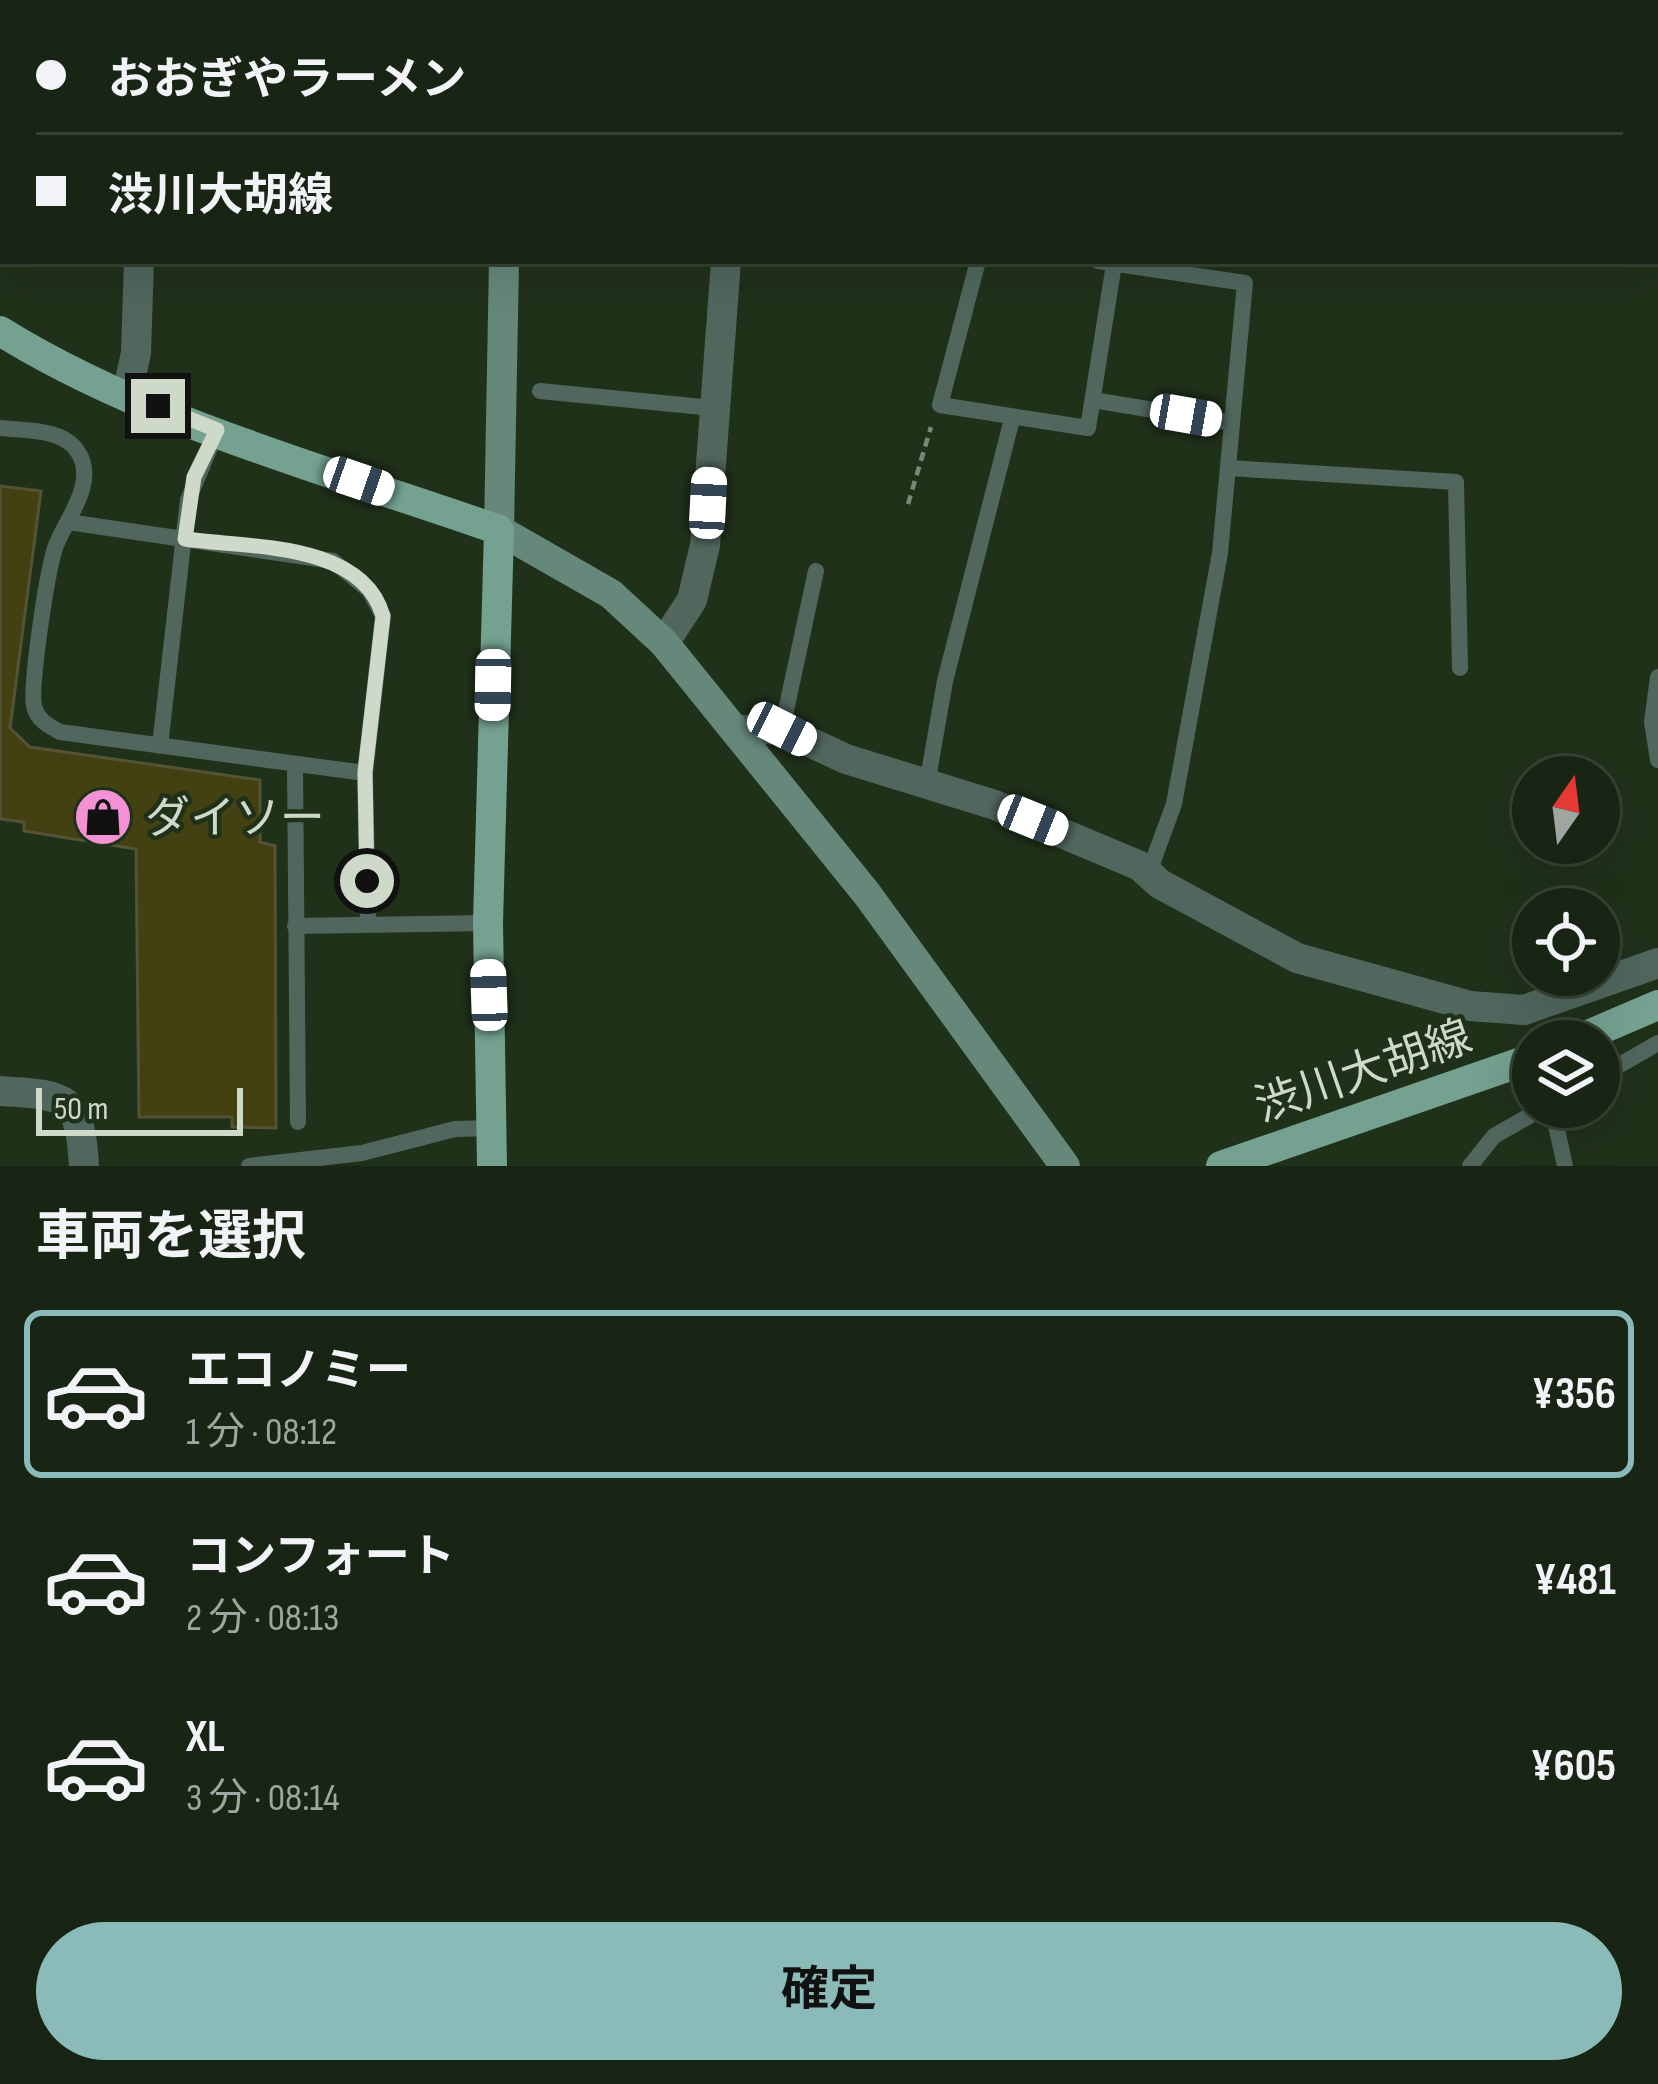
<!DOCTYPE html>
<html lang="ja">
<meta charset="utf-8">
<style>
:root{--surface:#182514;--page:#253122;--text:#f1f3f6;--muted:#9fa5a0;--line:#364234;--accent:#8bbbb9}
body{margin:0;font-family:"Sofia Sans Condensed","Noto Sans JP",sans-serif;background:var(--page);color:var(--text);height:100vh;display:flex;flex-direction:column;font-size:45px;white-space:nowrap}
*{box-sizing:border-box;margin:0}
p{font-size:39px;color:var(--muted)}
.icon{flex:none;width:66px;height:66px;fill:none;stroke:currentColor;stroke-width:2;stroke-linecap:round;stroke-linejoin:round}
.map{position:relative;height:1166px;overflow:hidden}
.sheet{display:flex;flex-direction:column;background:var(--surface);flex:1}
.sheet>*{flex:none}
.banner{position:absolute;left:0px;top:0px;width:1659px;height:264px;box-shadow:0 12px 48px #0002,0 0 0 3px var(--line);display:grid;align-content:center;height:264px;padding:0 36px;background:var(--surface)}
.needle{width:78px;rotate:14deg}
.fabs{position:absolute;left:1512px;top:756px;display:grid;gap:24px}
.fabs a{display:grid;place-items:center;width:108px;height:108px;border-radius:50%;background:var(--surface);box-shadow:0 12px 48px #0002,0 0 0 3px var(--line);font-size:60px}
.scale{position:absolute;left:36px;bottom:30px;width:207px;box-sizing:border-box;padding-left:12px;border:6px solid #ced9ca;border-top:0;font-size:33px;line-height:42px;white-space:nowrap;color:#ced9ca;-webkit-text-stroke:9px #20311a;paint-order:stroke}
.end{position:absolute;width:54px;height:54px;margin:-27px;border:15px solid #ced9ca;background:#111;box-shadow:0 0 0 6px #111}
.from{border-radius:50%}
.car{position:absolute;width:36px;height:72px;margin:-36px -18px;border-radius:15px;box-shadow:0 0 9px 3px #0007;background:linear-gradient(#fff 24%,#345 0 40%,#fff 0 76%,#345 0 86%,#fff 0)}
.banner b{display:flex;align-items:center;gap:42px;height:114px;font-size:45px}
.banner b+b{border-top:3px solid var(--line)}
.banner i{width:30px;height:30px;background:var(--text)}
ul{padding:0;list-style:none}
li{display:flex;align-items:center;gap:36px;height:168px;margin:0 24px 18px;padding:0 12px;border:6px solid transparent;border-radius:18px}
li div{flex:1}
li b{display:block;font-size:45px}
li em{font-style:normal;font-weight:700}
li.current{border-color:var(--accent)}
li>.icon{width:108px;height:108px;stroke-width:1.5}
h2{padding:0 36px;font-size:54px;line-height:144px}
.primary-button{display:flex;gap:24px;margin-top:auto;padding:24px 36px}
.primary-button a{flex:1;height:138px;border-radius:72px;background:var(--accent);color:#111;font-size:48px;font-weight:700;line-height:138px;text-align:center}
.map>svg:first-child{display:block}
.building{fill:#434011;stroke:#555335;stroke-width:3}
.lines{fill:none;stroke-linecap:round;stroke-linejoin:round}
.path{stroke:#7a8875;stroke-width:4.5;stroke-dasharray:9 6;stroke-linecap:butt}
.lane{stroke:#51675e;stroke-width:16}
.street{stroke:#51675e;stroke-width:30}
.secondary{stroke:#65887a;stroke-width:30}
.primary{stroke:#74a190;stroke-width:30}
.route{stroke:#ced9ca;stroke-width:15}
.labels{text-anchor:middle;stroke-width:9;stroke-linejoin:round;paint-order:stroke}
.poi-label{font-size:45px;fill:#ced9ca;stroke:#20311a;text-anchor:start}
.street-label{font-size:45px;fill:#ced9ca;stroke:#20311a}
</style>
<div class="map">
<svg width="1658" height="1166" viewBox="0 0 1658 1166">
<rect width="100%" height="100%" fill="#20311a"/>
<path class="building" d="M 0,486 L 41,491 L 10,728 L 30,747 L 260,780 L 260,842 L 275,846 L 276,1128 L 232,1127 L 232,1117 L 139,1117 L 136,849 L 24,831 L 24,822 L 0,819 Z"/>
<g class="lines">
<path class="path" d="M 908,504 L 931,427"/>
<path class="lane" d="M 792,3 L 797,0
M 978,261 L 940,405 L 1088,428 L 1114,264
M 1098,261 L 1245,283 L 1220,553 L 1174,804 L 1149,872
M 540,391 L 713,408
M 1093,400 L 1232,423
M 0,428 C 25,431 63,428 78,452 C 98,483 65,520 55,548 C 47,573 30,684 34,706 C 37,720 49,726 60,732 L 365,773
M 1229,468 L 1456,482 L 1460,668
M 68,522 L 333,561 L 369,590 L 383,616 L 365,773 L 368,925
M 1658,677 L 1652,722 L 1658,760
M 782,729 L 816,571
M 160,746 L 188,500 L 217,431
M 295,764 L 298,1122
M 927,784 L 945,681 L 1012,419
M 295,926 L 488,923
M 1599,1077 L 1658,1043
M 1552,1107 L 1565,1166
M 249,1166 L 362,1153 L 455,1129 L 492,1128
M 1470,1166 L 1494,1136 L 1545,1107"/>
<path class="street" d="M 231,0 L 232,3
M 929,0 L 933,3
M 1001,3 L 1001,0
M 1270,3 L 1270,0
M 1656,91 L 1658,91
M 127,394 L 136,353 L 139,261
M 664,643 L 692,600 L 705,545 L 726,261
M 739,730 L 782,729 L 846,759 L 995,805 L 1140,866 L 1160,884 L 1297,958 L 1470,1006 L 1524,1010 L 1658,963
M 0,1091 C 67,1095 80,1095 84,1166"/>
<path class="secondary" d="M 508,3 L 508,0
M 504,261 L 499,530 L 611,594 L 664,643 L 867,894 L 1065,1166"/>
<path class="primary" d="M 0,331 C 148,423 335,472 499,530 L 488,923 L 492,1166
M 1574,1041 L 1658,1005
M 1221,1166 L 1533,1058"/>
</g>
<g class="lines">
<path class="route" d="M 158,406 L 217,430 L 194,477 L 185,539 C 247,548 362,541 383,616 L 365,772 L 367,881"/>
</g>
<defs>
<g id="shop-disc" transform="scale(3)"><circle r="9.5" fill="#f491d4" stroke="#20311a"/><path d="M-5-2.5h2.3a2.7 3.5 0 0 1 5.4 0H5L5.5 6h-11ZM-1.5-2.5h3a1.5 2.3 0 0 0-3 0Z" fill="#111"/></g>
</defs>
<g fill-rule="evenodd">
<use href="#shop-disc" x="103" y="817"/>
</g>
<g class="labels">
<g class="poi-label">
<text x="145" y="833">ダイソー</text>
</g>
<g class="street-label">
<text transform="translate(1363 1070) rotate(-19)" y="16">渋川大胡線</text>
</g>
</g>
</svg>
<div class="fabs">
<a><svg class="needle" viewBox="-14 -14 28 28"><path d="M0-13l5 13h-10z" fill="#e53935"/><path d="M0 13l5-13h-10z" fill="#9fa5a0"/></svg></a>
<a><svg class="icon" aria-label="locate" viewBox="0 0 24 24"><circle cx="12" cy="12" r="6"/><path d="M12 2v4M12 18v4M2 12h4M18 12h4"/></svg></a>
<a><svg class="icon" aria-label="layers" viewBox="0 0 24 24"><path d="M12 4l9 5-9 5-9-5zM3 14l9 5 9-5"/></svg></a>
</div>
<div class="scale">50 m</div>
<i class="end from" style="left:367px;top:881px"></i>
<i class="end" style="left:158px;top:406px"></i>
<i class="car" style="left:1186px;top:415px;rotate:100deg"></i>
<i class="car" style="left:359px;top:481px;rotate:109deg"></i>
<i class="car" style="left:708px;top:503px;rotate:3deg"></i>
<i class="car" style="left:493px;top:685px;rotate:181deg"></i>
<i class="car" style="left:782px;top:729px;rotate:117deg"></i>
<i class="car" style="left:1033px;top:820px;rotate:112deg"></i>
<i class="car" style="left:489px;top:995px;rotate:358deg"></i>
<div class="banner">
<b><i class="from"></i>おおぎやラーメン</b>
<b><i></i>渋川大胡線</b>
</div>
</div>
<section class="sheet">
<h2>車両を選択</h2>
<ul>
<li class="current"><svg class="icon" aria-label="car" viewBox="0 0 24 24"><path d="M5 17H2v-5l4-1 3-4h7l3 4 3 1v5h-3M9 17h6M6 11h13"/><circle cx="7" cy="17" r="2"/><circle cx="17" cy="17" r="2"/></svg><div><b>エコノミー</b><p>1 分 · 08:12</p></div><em>¥356</em></li>
<li><svg class="icon" aria-label="car" viewBox="0 0 24 24"><path d="M5 17H2v-5l4-1 3-4h7l3 4 3 1v5h-3M9 17h6M6 11h13"/><circle cx="7" cy="17" r="2"/><circle cx="17" cy="17" r="2"/></svg><div><b>コンフォート</b><p>2 分 · 08:13</p></div><em>¥481</em></li>
<li><svg class="icon" aria-label="car" viewBox="0 0 24 24"><path d="M5 17H2v-5l4-1 3-4h7l3 4 3 1v5h-3M9 17h6M6 11h13"/><circle cx="7" cy="17" r="2"/><circle cx="17" cy="17" r="2"/></svg><div><b>XL</b><p>3 分 · 08:14</p></div><em>¥605</em></li>
</ul>
<div class="primary-button"><a>確定</a></div>
</section>
